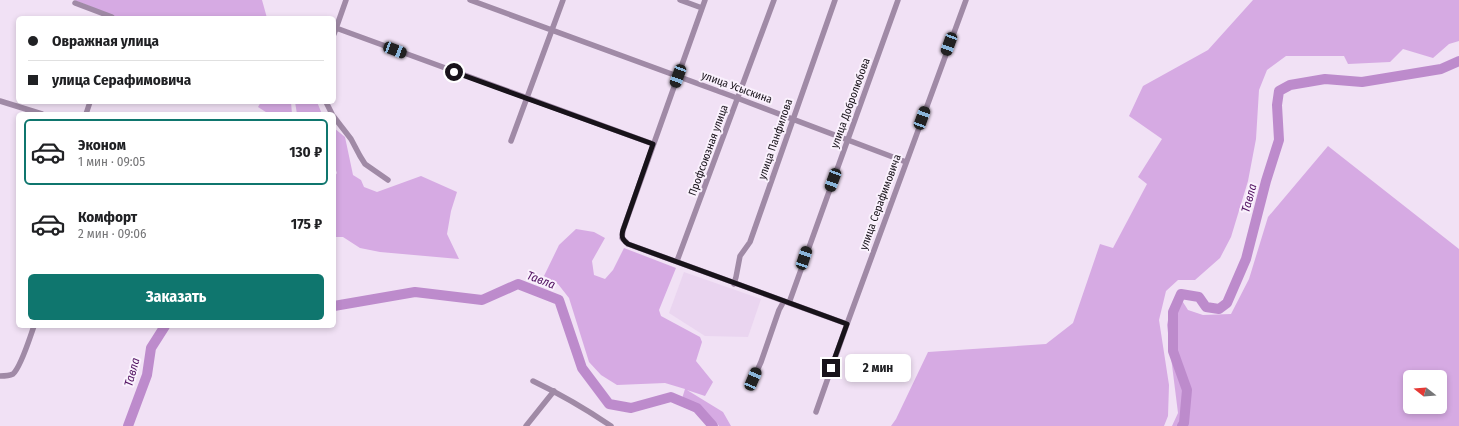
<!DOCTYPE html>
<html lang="ru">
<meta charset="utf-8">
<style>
:root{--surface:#fff;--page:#f6f6f6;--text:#202124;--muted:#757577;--line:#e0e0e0;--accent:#0f766e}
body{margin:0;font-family:"Fira Sans Condensed",sans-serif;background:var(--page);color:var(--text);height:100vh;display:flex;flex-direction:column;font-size:15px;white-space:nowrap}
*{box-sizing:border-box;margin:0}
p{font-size:13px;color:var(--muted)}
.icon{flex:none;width:22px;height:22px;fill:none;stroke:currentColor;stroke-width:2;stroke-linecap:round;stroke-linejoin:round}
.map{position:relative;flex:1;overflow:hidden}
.side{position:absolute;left:16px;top:112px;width:320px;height:216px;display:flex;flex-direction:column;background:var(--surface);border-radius:6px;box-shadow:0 2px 6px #0003}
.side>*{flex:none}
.top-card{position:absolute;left:16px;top:16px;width:320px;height:88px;border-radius:6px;box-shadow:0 2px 6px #0003;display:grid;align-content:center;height:88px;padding:0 12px;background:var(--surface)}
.needle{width:26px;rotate:287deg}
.controls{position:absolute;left:1403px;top:370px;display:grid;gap:8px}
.controls a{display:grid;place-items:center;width:44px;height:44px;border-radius:6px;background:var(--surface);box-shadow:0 2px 6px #0003;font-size:20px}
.end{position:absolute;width:18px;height:18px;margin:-9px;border:5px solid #18131a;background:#fff;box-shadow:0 0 0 2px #fff}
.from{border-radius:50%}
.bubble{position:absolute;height:28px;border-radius:6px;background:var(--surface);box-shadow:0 2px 6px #0003;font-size:13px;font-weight:700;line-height:28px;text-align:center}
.car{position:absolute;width:12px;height:24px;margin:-12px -6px;border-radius:5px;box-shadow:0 0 3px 1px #0007;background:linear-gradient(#222 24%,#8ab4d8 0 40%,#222 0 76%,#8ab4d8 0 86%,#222 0)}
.top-card b{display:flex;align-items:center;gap:14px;height:38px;font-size:15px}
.top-card b+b{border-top:1px solid var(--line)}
.top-card i{width:10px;height:10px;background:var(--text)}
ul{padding:7px 0 0;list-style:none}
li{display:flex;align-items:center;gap:12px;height:66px;margin:0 8px 6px;padding:0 4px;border:2px solid transparent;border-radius:6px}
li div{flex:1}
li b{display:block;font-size:15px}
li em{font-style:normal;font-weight:700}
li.current{border-color:var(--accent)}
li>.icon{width:36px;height:36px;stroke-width:1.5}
.action{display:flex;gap:8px;margin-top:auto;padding:8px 12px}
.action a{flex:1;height:46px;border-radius:6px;background:var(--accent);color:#fff;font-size:16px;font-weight:700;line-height:46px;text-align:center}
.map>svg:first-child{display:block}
.built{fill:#ead5f0}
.green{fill:#d6aae3;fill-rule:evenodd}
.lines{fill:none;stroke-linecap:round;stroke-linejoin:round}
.river{stroke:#bd8bcc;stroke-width:10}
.minor{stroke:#a08aa6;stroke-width:5.5}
.route{stroke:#18131a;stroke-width:5}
.labels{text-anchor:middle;stroke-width:4;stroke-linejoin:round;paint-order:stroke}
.street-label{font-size:11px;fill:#18131a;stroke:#faf1fd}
.water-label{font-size:12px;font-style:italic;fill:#511261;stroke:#faf1fd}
</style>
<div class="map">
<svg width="1459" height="426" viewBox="0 0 1459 426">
<rect width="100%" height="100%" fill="#f1e1f5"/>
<path class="built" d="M 684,272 L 761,299 L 748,337 L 705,336 L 669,313 Z"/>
<path class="green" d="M 74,0 L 262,0 L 267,18 L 119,18 Z
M 1253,0 L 1459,0 L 1459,41 L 1449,44 L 1433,58 L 1403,49 L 1390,62 L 1348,64 L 1344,56 L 1286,56 L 1267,70 L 1259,90 L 1256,139 L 1248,181 L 1231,237 L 1220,258 L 1195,280 L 1178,280 L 1166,291 L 1159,320 L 1169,385 L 1168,416 L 1164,426 L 891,426 L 896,419 L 928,352 L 1046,344 L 1073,323 L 1100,244 L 1113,248 L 1147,184 L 1138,177 L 1162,139 L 1129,116 L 1143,86 L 1208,50 Z
M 261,102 L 291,102 L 292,114 L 269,114 L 258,107 Z
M 295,102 L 317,102 L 322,114 L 297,114 Z
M 334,128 L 345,137 L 353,175 L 361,180 L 364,187 L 377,192 L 421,176 L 457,192 L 451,211 L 447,234 L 459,259 L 380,252 L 360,248 L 343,237 L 334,237 L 334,177 L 337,173 L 334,165 Z
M 1328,146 L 1459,249 L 1459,426 L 1172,426 L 1178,413 L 1167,325 L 1171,305 L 1181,299 L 1188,310 L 1203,315 L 1231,314 L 1249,279 L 1268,217 ZM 1410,377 L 1440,377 L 1440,407 L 1410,407 Z
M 576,229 L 594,232 L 605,238 L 592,261 L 594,275 L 605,279 L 613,270 L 624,248 L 676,268 L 659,310 L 661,316 L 700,337 L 702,342 L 696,361 L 713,382 L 705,396 L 687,390 L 723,412 L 731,426 L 719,426 L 717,423 L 680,405 L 685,389 L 665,383 L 617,385 L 601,375 L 589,362 L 569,298 L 558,284 L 544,276 L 559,245 Z"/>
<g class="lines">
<path class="river" d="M 334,306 L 415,292 L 482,300 L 518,284 L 559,300 L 582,368 L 609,404 L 631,408 L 671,397 L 697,408 L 713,426
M 128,426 L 147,375 L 151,348 L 165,326
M 1182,426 L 1184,423 L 1187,390 L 1173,351 L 1173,312 L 1181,294 L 1199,297 L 1206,307 L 1219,309 L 1227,303 L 1246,259 L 1266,181 L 1279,140 L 1277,105 L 1279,91 L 1290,85 L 1325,79 L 1362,82 L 1441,69 L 1459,61"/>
<path class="minor" d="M 470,0 L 737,98 L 906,162
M 680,0 L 702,8
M 705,0 L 623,230 L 622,238 L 628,244 L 847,324
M 75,3 L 112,17 L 112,18
M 336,28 L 653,144
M 334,34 L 346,0
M 0,101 L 42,114
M 326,102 L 332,114
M 86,114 L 90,102
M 334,117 L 351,139 L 360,156 L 365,164 L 388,180
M 511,141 L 563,0
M 677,261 L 774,0
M 734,284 L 736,277 L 740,256 L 750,242 L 835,0
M 789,303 L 898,0
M 0,376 C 4,376 9,376 13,374 C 21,367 30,337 34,326
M 533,381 C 560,394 586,409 611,426
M 751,384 L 761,362 L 779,310 L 784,301
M 816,412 L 847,324 L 966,0
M 526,426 L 554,391"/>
</g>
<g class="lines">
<path class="route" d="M 454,72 L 653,144 L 623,230 C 621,236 622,240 628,244 L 847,324 L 831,368"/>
</g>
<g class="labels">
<g class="street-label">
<text transform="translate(737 87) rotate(20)" y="4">улица Усыскина</text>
<text transform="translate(850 103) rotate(-70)" y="4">улица Добролюбова</text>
<text transform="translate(775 139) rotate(-71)" y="4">улица Панфилова</text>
<text transform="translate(708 150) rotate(-70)" y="4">Профсоюзная улица</text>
<text transform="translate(880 202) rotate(-70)" y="4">улица Серафимовича</text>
</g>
<g class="water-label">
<text transform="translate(1249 198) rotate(-75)" y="4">Тавла</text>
<text transform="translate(541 280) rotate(21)" y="4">Тавла</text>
<text transform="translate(132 372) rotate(-75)" y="4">Тавла</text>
</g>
</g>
</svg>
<div class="controls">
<a><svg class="needle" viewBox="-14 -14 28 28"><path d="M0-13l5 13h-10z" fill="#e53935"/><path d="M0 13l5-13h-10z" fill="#757577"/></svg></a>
</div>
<i class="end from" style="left:454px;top:72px"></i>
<i class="end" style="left:831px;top:368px"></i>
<div class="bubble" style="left:845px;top:354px;width:66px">2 мин</div>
<i class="car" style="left:949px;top:44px;rotate:200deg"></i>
<i class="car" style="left:395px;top:50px;rotate:111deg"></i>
<i class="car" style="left:678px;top:76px;rotate:200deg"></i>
<i class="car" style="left:922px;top:118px;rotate:20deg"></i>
<i class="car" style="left:833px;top:180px;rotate:200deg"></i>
<i class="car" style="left:804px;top:258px;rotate:18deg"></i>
<i class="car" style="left:753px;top:379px;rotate:23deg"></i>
<div class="top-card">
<b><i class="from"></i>Овражная улица</b>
<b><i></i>улица Серафимовича</b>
</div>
<section class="side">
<ul>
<li class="current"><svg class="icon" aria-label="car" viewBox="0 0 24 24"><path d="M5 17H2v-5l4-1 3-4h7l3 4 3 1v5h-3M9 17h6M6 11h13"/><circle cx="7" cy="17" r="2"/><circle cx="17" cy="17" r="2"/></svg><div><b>Эконом</b><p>1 мин · 09:05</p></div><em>130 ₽</em></li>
<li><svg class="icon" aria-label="car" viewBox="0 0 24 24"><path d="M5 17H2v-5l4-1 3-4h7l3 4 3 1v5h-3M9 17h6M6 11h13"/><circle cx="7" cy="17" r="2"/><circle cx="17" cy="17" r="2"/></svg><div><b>Комфорт</b><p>2 мин · 09:06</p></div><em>175 ₽</em></li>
</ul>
<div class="action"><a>Заказать</a></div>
</section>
</div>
